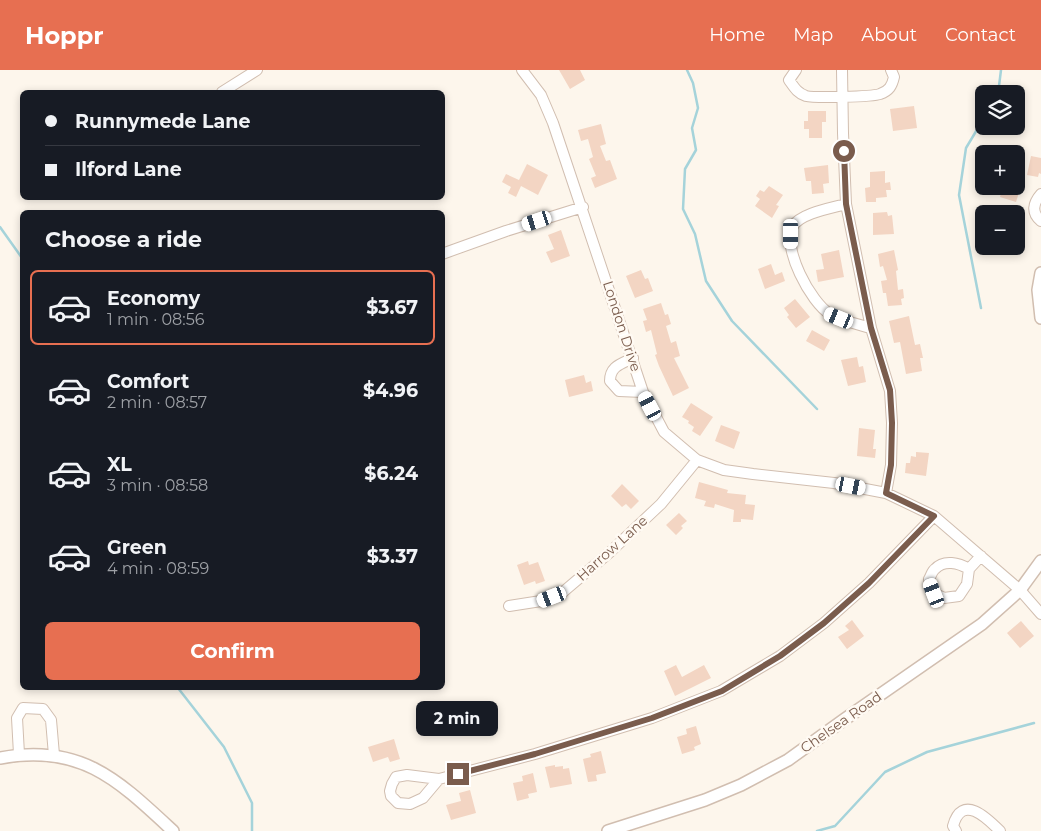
<!DOCTYPE html>
<meta charset="utf-8">
<style>
:root{--surface:#171b24;--page:#20242c;--text:#f1f3f6;--muted:#9ea1a6;--line:#363941;--accent:#e76f51}
body{margin:0;font-family:Montserrat,sans-serif;background:var(--page);color:var(--text);height:100vh;display:flex;flex-direction:column;font-size:19px;white-space:nowrap}
*{box-sizing:border-box;margin:0}
p{font-size:16px;color:var(--muted)}
.icon{flex:none;width:28px;height:28px;fill:none;stroke:currentColor;stroke-width:2;stroke-linecap:round;stroke-linejoin:round}
.map{position:relative;flex:1;overflow:hidden}
.side{position:absolute;left:20px;top:140px;width:425px;height:480px;display:flex;flex-direction:column;background:var(--surface);border-radius:8px;box-shadow:0 2px 8px #0003}
.side>*{flex:none}
.banner{position:absolute;left:20px;top:20px;width:425px;height:110px;border-radius:8px;box-shadow:0 2px 8px #0003;display:grid;align-content:center;height:110px;padding:0 25px;background:var(--surface)}
.controls{position:absolute;left:975px;top:15px;display:grid;gap:10px}
.controls a{display:grid;place-items:center;width:50px;height:50px;border-radius:8px;background:var(--surface);box-shadow:0 2px 8px #0003;font-size:25px}
.end{position:absolute;width:22px;height:22px;margin:-11px;border:6px solid #7a5c4d;background:#fff;box-shadow:0 0 0 2px #fff}
.from{border-radius:50%}
.bubble{position:absolute;height:35px;border-radius:8px;background:var(--surface);box-shadow:0 2px 8px #0003;font-size:16px;font-weight:700;line-height:35px;text-align:center}
.car{position:absolute;width:15px;height:30px;margin:-15px -8px;border-radius:6px;box-shadow:0 0 4px 1px #0007;background:linear-gradient(#fff 24%,#345 0 40%,#fff 0 76%,#345 0 86%,#fff 0)}
.banner b{display:flex;align-items:center;gap:18px;height:48px;font-size:19px}
.banner b+b{border-top:1px solid var(--line)}
.banner i{width:12px;height:12px;background:var(--text)}
ul{padding:0;list-style:none}
li{display:flex;align-items:center;gap:15px;height:75px;margin:0 10px 8px;padding:0 15px;border:2px solid transparent;border-radius:8px}
li div{flex:1}
li b{display:block;font-size:19px}
li em{font-style:normal;font-weight:700}
li.active{border-color:var(--accent)}
li>.icon{width:45px;height:45px;stroke-width:1.5}
h2{padding:0 25px;font-size:22px;line-height:60px}
.primary-button{display:flex;gap:10px;margin-top:auto;padding:10px 25px}
.primary-button a{flex:1;height:58px;border-radius:8px;background:var(--accent);color:#fff;font-size:20px;font-weight:700;line-height:58px;text-align:center}
header{display:flex;align-items:center;gap:30px;box-sizing:border-box;height:70px;padding:0 25px;background:var(--accent);color:#fff}
header strong{font-size:24px}
nav{display:flex;gap:28px;margin-inline-start:auto;font-size:18px}
.map>svg:first-child{display:block}
.lines{fill:none;stroke-linecap:round;stroke-linejoin:round}
.stream{stroke:#a5d3da;stroke-width:2.5}
.building{fill:#f3d5c3}
.minor-casing{stroke:#d1beb0;stroke-width:12}
.tertiary-casing{stroke:#d1beb0;stroke-width:14}
.minor{stroke:#fff;stroke-width:10}
.tertiary{stroke:#fff;stroke-width:11}
.route{stroke:#7a5c4d;stroke-width:6}
.labels{text-anchor:middle;stroke-width:5;stroke-linejoin:round;paint-order:stroke}
.street-label{font-size:14px;fill:#7a5c4d;stroke:#fffaf3}
</style>
<header>
<strong>Hoppr</strong>
<nav><a>Home</a><a>Map</a><a>About</a><a>Contact</a></nav>
</header>
<div class="map">
<svg width="1041" height="761" viewBox="0 0 1041 761">
<rect width="100%" height="100%" fill="#fdf6ec"/>
<g class="lines">
<path class="stream" d="M 687,0 L 693,13 L 698,38 L 692,58 L 696,80 L 685,99 L 683,139 L 695,164 L 706,211 L 732,251 L 817,339
M 998,24 L 1001,0
M 0,157 L 22,188
M 981,238 L 959,125 L 966,78 L 978,58 L 984,55
M 178,618 L 224,677 L 252,733 L 252,761
M 817,761 L 835,756 L 885,702 L 927,682 L 1034,653"/>
</g>
<path class="building" d="M 559,0 L 580,0 L 585,10 L 570,19 Z
M 914,36 L 917,58 L 893,61 L 890,39 Z
M 808,41 L 826,41 L 826,52 L 822,52 L 822,68 L 809,68 L 809,59 L 804,59 L 804,51 L 808,51 Z
M 601,54 L 606,74 L 600,76 L 606,91 L 610,90 L 617,109 L 595,118 L 591,108 L 596,106 L 589,89 L 593,87 L 588,69 L 581,71 L 578,60 Z
M 1031,86 L 1041,88 L 1041,104 L 1039,103 L 1038,107 L 1027,105 Z
M 527,94 L 548,105 L 538,125 L 521,116 L 516,127 L 508,123 L 511,117 L 502,112 L 506,104 L 519,110 Z
M 828,95 L 829,113 L 823,114 L 824,123 L 812,124 L 811,111 L 806,111 L 804,98 Z
M 885,101 L 885,113 L 890,112 L 891,120 L 886,120 L 887,127 L 876,128 L 876,132 L 866,132 L 865,118 L 870,117 L 870,102 Z
M 769,116 L 783,125 L 776,135 L 779,136 L 772,148 L 755,136 L 760,129 L 756,126 L 760,120 L 764,122 Z
M 1003,116 L 1021,116 L 1016,132 L 1000,127 Z
M 887,142 L 888,146 L 892,145 L 894,164 L 873,165 L 873,143 Z
M 561,160 L 570,186 L 551,193 L 546,182 L 554,179 L 548,165 Z
M 839,180 L 844,207 L 818,212 L 816,200 L 824,199 L 821,184 Z
M 894,180 L 898,200 L 896,201 L 898,220 L 903,219 L 904,228 L 901,229 L 902,235 L 888,236 L 886,223 L 883,223 L 881,211 L 887,210 L 883,196 L 880,197 L 878,184 Z
M 771,194 L 775,205 L 782,202 L 785,211 L 765,219 L 758,199 Z
M 641,200 L 645,209 L 648,208 L 653,221 L 635,228 L 626,206 Z
M 795,229 L 810,247 L 796,258 L 787,247 L 789,245 L 784,238 Z
M 661,233 L 665,245 L 668,244 L 671,254 L 666,256 L 671,273 L 676,271 L 680,286 L 674,288 L 689,318 L 673,326 L 659,296 L 655,285 L 657,284 L 651,260 L 646,262 L 643,251 L 647,250 L 643,239 Z
M 909,246 L 915,275 L 920,274 L 923,288 L 920,288 L 922,301 L 906,304 L 900,272 L 894,273 L 889,251 Z
M 812,260 L 830,270 L 824,281 L 806,271 Z
M 857,287 L 859,297 L 863,296 L 866,312 L 848,316 L 841,290 Z
M 584,305 L 586,313 L 591,311 L 593,321 L 569,327 L 565,310 Z
M 691,333 L 713,347 L 700,366 L 692,361 L 694,357 L 688,353 L 689,351 L 682,347 Z
M 721,355 L 740,362 L 734,379 L 715,371 Z
M 859,358 L 875,360 L 873,379 L 876,379 L 875,388 L 857,386 Z
M 916,382 L 929,383 L 926,406 L 905,403 L 906,393 L 910,393 L 911,386 L 916,387 Z
M 699,412 L 728,420 L 727,423 L 746,425 L 745,434 L 755,435 L 753,450 L 741,449 L 741,452 L 733,452 L 734,440 L 715,434 L 714,438 L 704,436 L 706,431 L 695,428 Z
M 622,414 L 639,431 L 631,439 L 626,434 L 622,437 L 611,426 Z
M 679,443 L 687,451 L 681,456 L 683,458 L 676,465 L 666,455 Z
M 528,491 L 529,495 L 538,492 L 545,511 L 536,514 L 535,511 L 524,515 L 517,495 Z
M 852,550 L 864,566 L 847,579 L 838,567 L 849,560 L 845,556 Z
M 1021,551 L 1034,566 L 1020,578 L 1007,563 Z
M 676,595 L 682,607 L 704,595 L 711,608 L 675,626 L 664,601 Z
M 696,656 L 701,674 L 694,677 L 695,680 L 682,684 L 677,667 L 687,664 L 686,659 Z
M 394,669 L 400,689 L 390,692 L 388,687 L 373,692 L 368,677 Z
M 601,681 L 606,703 L 596,705 L 597,711 L 588,712 L 583,689 L 591,687 L 590,684 Z
M 555,695 L 555,697 L 563,696 L 563,699 L 569,698 L 572,714 L 550,718 L 545,697 Z
M 533,703 L 537,722 L 528,724 L 529,728 L 517,731 L 513,713 L 523,711 L 522,706 Z
M 470,720 L 476,743 L 451,750 L 446,735 L 461,731 L 459,723 Z"/>
<g class="lines">
<g class="minor-casing">
<path id="minor" d="M 522,0 L 541,25 L 553,53 L 643,322 L 664,362 L 697,390 L 724,400 L 753,404 L 834,413 L 886,423 L 934,446 L 1020,520 L 1041,544
M 796,0 L 789,10 C 794,17 797,23 806,26 C 814,28 872,27 880,24 C 889,21 892,16 894,7 L 891,0
M 842,0 L 843,63 L 846,134 L 871,258 L 890,321 L 892,353 L 891,395 L 886,423
M 222,22 L 257,0
M 1041,124 C 1033,133 1031,143 1041,151
M 846,134 C 832,138 801,143 793,156 C 781,177 811,233 830,244 C 842,251 857,254 871,258
M 442,184 L 506,161 L 583,137
M 633,288 C 621,294 610,296 610,311 L 619,321 L 643,322
M 969,499 C 959,493 944,489 935,499 C 932,501 931,506 929,509 L 934,523 L 944,528 L 959,526 L 967,514 L 969,499 L 981,486
M 509,536 L 541,531 L 563,522 L 609,483 L 661,434 L 697,390
M 19,684 L 17,648 L 23,638 L 43,639 L 51,650 L 54,685
M 439,709 L 423,728 L 410,734 L 398,733 L 391,726 L 390,721 L 392,714 L 396,707 L 407,705 L 439,709 L 535,684 L 652,648 L 721,621 L 780,586 L 824,553 L 869,513 L 934,446
M 956,761 L 953,756 C 962,723 987,748 1000,761"/>
</g>
<g class="tertiary-casing">
<path id="tertiary" d="M 1041,203 L 1038,220 L 1041,248
M 0,688 C 81,673 118,710 173,761
M 608,761 L 705,730 L 741,715 L 788,690 L 845,649 L 982,554 L 1020,520 L 1041,491"/>
</g>
<use href="#minor" class="minor"/>
<use href="#tertiary" class="tertiary"/>
</g>
<g class="lines">
<path class="route" d="M 458,704 L 535,684 L 652,648 L 722,621 L 780,586 L 824,553 L 869,513 L 934,446 L 886,423 L 891,395 L 892,353 L 890,320 L 871,258 L 846,134 L 844,81"/>
</g>
<g class="labels">
<g class="street-label">
<text transform="translate(622 256) rotate(72)" y="5">London Drive</text>
<text transform="translate(612 478) rotate(-42)" y="5">Harrow Lane</text>
<text transform="translate(841 652) rotate(-35)" y="5">Chelsea Road</text>
</g>
</g>
</svg>
<div class="controls">
<a><svg class="icon" aria-label="layers" viewBox="0 0 24 24"><path d="M12 4l9 5-9 5-9-5zM3 14l9 5 9-5"/></svg></a>
<a>+</a>
<a>−</a>
</div>
<i class="end from" style="left:844px;top:81px"></i>
<i class="end" style="left:458px;top:704px"></i>
<div class="bubble" style="left:416px;top:631px;width:82px">2 min</div>
<i class="car" style="left:537px;top:151px;rotate:252deg"></i>
<i class="car" style="left:791px;top:164px;rotate:180deg"></i>
<i class="car" style="left:839px;top:248px;rotate:292deg"></i>
<i class="car" style="left:650px;top:336px;rotate:332deg"></i>
<i class="car" style="left:851px;top:416px;rotate:101deg"></i>
<i class="car" style="left:934px;top:523px;rotate:339deg"></i>
<i class="car" style="left:552px;top:527px;rotate:249deg"></i>
<div class="banner">
<b><i class="from"></i>Runnymede Lane</b>
<b><i></i>Ilford Lane</b>
</div>
<section class="side">
<h2>Choose a ride</h2>
<ul>
<li class="active"><svg class="icon" aria-label="car" viewBox="0 0 24 24"><path d="M5 17H2v-5l4-1 3-4h7l3 4 3 1v5h-3M9 17h6M6 11h13"/><circle cx="7" cy="17" r="2"/><circle cx="17" cy="17" r="2"/></svg><div><b>Economy</b><p>1 min · 08:56</p></div><em>$3.67</em></li>
<li><svg class="icon" aria-label="car" viewBox="0 0 24 24"><path d="M5 17H2v-5l4-1 3-4h7l3 4 3 1v5h-3M9 17h6M6 11h13"/><circle cx="7" cy="17" r="2"/><circle cx="17" cy="17" r="2"/></svg><div><b>Comfort</b><p>2 min · 08:57</p></div><em>$4.96</em></li>
<li><svg class="icon" aria-label="car" viewBox="0 0 24 24"><path d="M5 17H2v-5l4-1 3-4h7l3 4 3 1v5h-3M9 17h6M6 11h13"/><circle cx="7" cy="17" r="2"/><circle cx="17" cy="17" r="2"/></svg><div><b>XL</b><p>3 min · 08:58</p></div><em>$6.24</em></li>
<li><svg class="icon" aria-label="car" viewBox="0 0 24 24"><path d="M5 17H2v-5l4-1 3-4h7l3 4 3 1v5h-3M9 17h6M6 11h13"/><circle cx="7" cy="17" r="2"/><circle cx="17" cy="17" r="2"/></svg><div><b>Green</b><p>4 min · 08:59</p></div><em>$3.37</em></li>
</ul>
<div class="primary-button"><a>Confirm</a></div>
</section>
</div>
